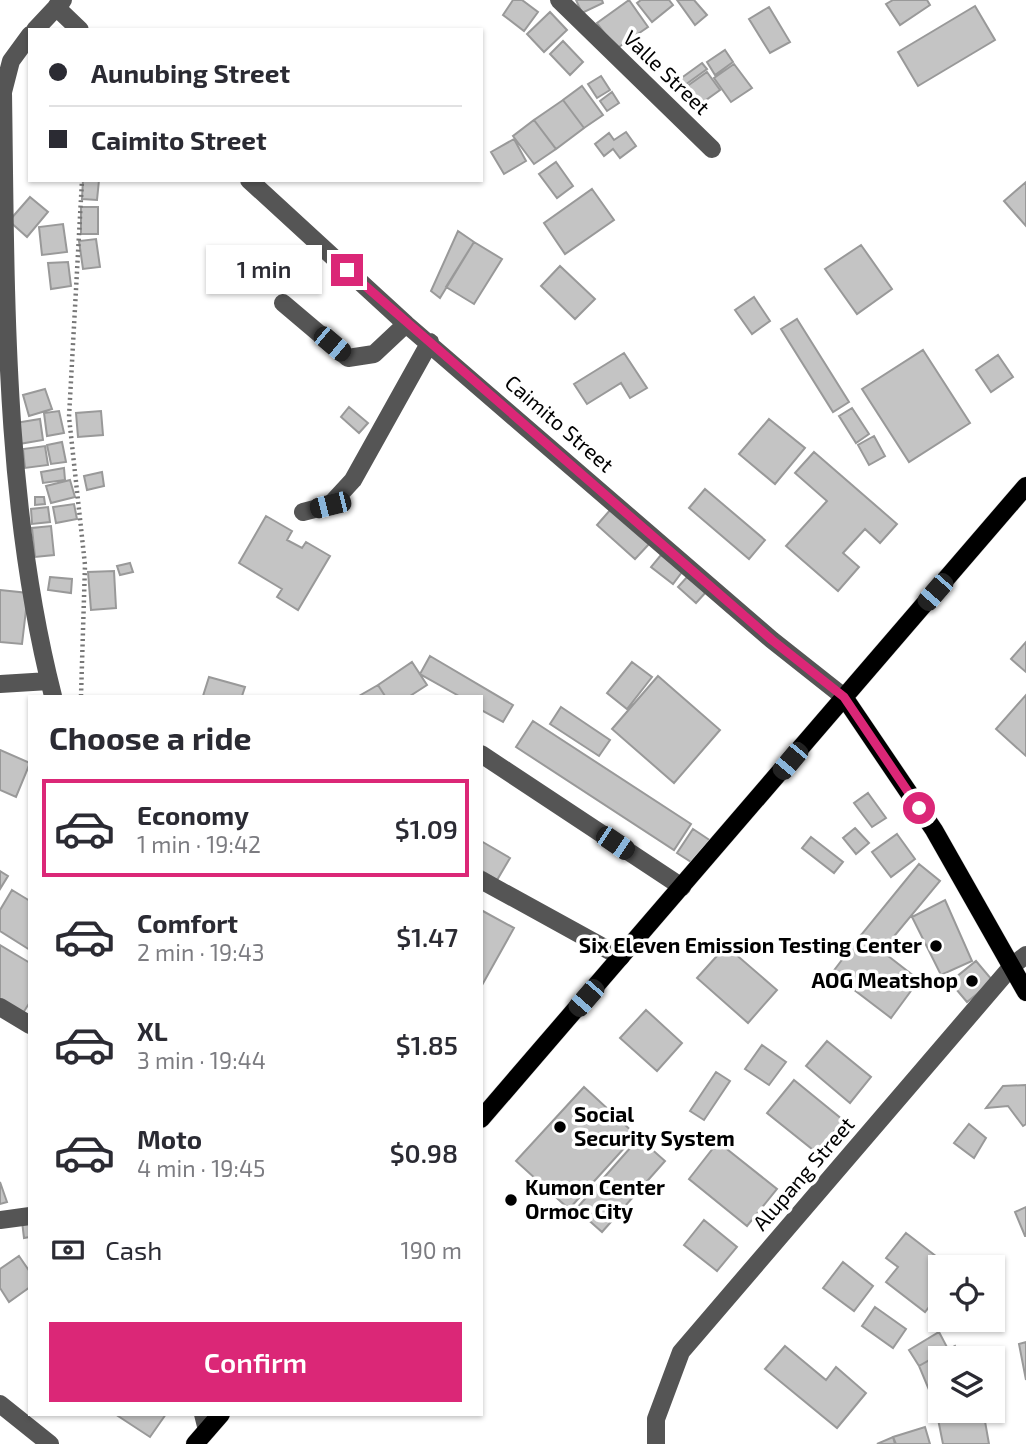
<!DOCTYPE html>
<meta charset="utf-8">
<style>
:root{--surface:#fff;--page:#f2f2f3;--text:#2b2b33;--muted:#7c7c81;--line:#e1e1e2;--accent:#db2777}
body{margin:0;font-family:"Exo 2",sans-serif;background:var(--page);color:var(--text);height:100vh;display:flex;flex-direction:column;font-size:26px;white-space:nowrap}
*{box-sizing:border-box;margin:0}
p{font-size:23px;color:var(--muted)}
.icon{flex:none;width:38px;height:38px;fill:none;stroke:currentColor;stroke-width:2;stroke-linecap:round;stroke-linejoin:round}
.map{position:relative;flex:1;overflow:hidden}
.drawer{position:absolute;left:28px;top:695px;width:455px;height:721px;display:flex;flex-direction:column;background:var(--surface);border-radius:0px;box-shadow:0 2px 5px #0004}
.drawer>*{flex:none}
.banner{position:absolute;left:28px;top:28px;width:455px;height:154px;border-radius:0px;box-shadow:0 2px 5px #0004;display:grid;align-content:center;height:154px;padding:0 21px;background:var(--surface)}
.fabs{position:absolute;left:928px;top:1255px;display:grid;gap:14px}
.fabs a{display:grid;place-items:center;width:77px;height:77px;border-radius:0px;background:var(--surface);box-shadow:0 2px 5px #0004;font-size:35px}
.end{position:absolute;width:32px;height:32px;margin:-16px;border:9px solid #db2777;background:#fff;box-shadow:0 0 0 4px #fff}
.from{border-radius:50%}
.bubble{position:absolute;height:49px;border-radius:0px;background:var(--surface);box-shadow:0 2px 5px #0004;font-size:23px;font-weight:600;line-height:49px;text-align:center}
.car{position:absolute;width:21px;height:42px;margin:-21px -10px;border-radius:9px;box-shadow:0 0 5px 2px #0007;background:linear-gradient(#222 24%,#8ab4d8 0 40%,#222 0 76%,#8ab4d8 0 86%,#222 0)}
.banner b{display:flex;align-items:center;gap:24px;height:66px;font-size:26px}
.banner b+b{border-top:2px solid var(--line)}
.banner i{width:18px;height:18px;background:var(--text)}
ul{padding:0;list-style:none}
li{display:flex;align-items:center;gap:21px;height:98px;margin:0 14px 10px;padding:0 7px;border:4px solid transparent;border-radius:0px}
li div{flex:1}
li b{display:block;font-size:26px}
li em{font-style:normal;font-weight:600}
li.current{border-color:var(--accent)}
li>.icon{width:63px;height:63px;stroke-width:1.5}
h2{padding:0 21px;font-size:32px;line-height:84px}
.pay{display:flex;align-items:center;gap:18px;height:77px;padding:0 21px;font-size:26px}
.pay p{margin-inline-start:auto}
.action{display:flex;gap:14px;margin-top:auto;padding:14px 21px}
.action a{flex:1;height:80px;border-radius:0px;background:var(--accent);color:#fff;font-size:28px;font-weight:600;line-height:80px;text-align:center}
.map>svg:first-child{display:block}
.building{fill:#c4c4c4;stroke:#999;stroke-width:2}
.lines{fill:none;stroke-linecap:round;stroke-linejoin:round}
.major-casing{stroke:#dbdbdb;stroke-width:19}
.path{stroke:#777;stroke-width:4.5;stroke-dasharray:2 3.5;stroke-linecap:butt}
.minor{stroke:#555;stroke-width:18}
.major{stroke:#000;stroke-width:18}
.route{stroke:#db2777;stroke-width:9}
.poi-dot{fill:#000;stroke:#fff;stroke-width:2.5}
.labels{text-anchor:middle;stroke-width:7;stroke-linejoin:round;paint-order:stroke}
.street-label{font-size:21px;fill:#000;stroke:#fff}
.poi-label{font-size:21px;font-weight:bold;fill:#000;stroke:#fff;text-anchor:end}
</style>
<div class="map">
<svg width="1026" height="1444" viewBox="0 0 1026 1444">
<rect width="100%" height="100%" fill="#fff"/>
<path class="building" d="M 513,0 L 522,0 L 538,12 L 524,31 L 503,15 Z
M 576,0 L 602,0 L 603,3 L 582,13 Z
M 629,0 L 648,27 L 616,49 L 597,23 Z
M 641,0 L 669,0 L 673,5 L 652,22 L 637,3 Z
M 677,0 L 694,0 L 707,15 L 695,25 Z
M 893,0 L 927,0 L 930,5 L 900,25 L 886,4 Z
M 975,6 L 995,40 L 918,86 L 898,52 Z
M 769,7 L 790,42 L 770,53 L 749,19 Z
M 550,12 L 567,30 L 544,52 L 527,34 Z
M 563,41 L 583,62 L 570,75 L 550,54 Z
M 725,50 L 733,62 L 715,75 L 707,62 Z
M 702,63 L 707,69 L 674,93 L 669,87 Z
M 734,64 L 752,88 L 731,102 L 714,78 Z
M 707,72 L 720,90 L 699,105 L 686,87 Z
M 601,76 L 610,90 L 597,98 L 588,84 Z
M 582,86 L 603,115 L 584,128 L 563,100 Z
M 612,92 L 619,103 L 607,111 L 600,101 Z
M 563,100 L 584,128 L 556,149 L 534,120 Z
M 534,120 L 556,149 L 534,164 L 513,136 Z
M 626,132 L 636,146 L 620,158 L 613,149 L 604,156 L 595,144 L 609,133 L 614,140 Z
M 514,139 L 526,161 L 504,174 L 491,152 Z
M 556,162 L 573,186 L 557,198 L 539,174 Z
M 83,180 L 99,180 L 97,200 L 82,199 Z
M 1026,182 L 1026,226 L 1004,201 Z
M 592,189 L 614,220 L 565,254 L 544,223 Z
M 30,197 L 48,212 L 27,237 L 9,221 Z
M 81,207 L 98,207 L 98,234 L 81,234 Z
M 63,224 L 67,252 L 42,255 L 39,227 Z
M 458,231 L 474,242 L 440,298 L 431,291 Z
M 96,239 L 100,267 L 83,269 L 79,241 Z
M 474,242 L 502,259 L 474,304 L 446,287 Z
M 861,245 L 892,289 L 857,314 L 825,269 Z
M 68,262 L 71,286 L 51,289 L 48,263 Z
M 560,266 L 595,299 L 575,319 L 541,286 Z
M 754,297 L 770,321 L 752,334 L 735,310 Z
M 797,319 L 849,402 L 833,412 L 781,329 Z
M 923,350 L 970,423 L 909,462 L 862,389 Z
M 624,353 L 647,388 L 630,398 L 621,383 L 587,404 L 574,384 Z
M 998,355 L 1013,377 L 991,392 L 976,370 Z
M 45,389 L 52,409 L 29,416 L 23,395 Z
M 349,407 L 368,423 L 359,433 L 341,417 Z
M 852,408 L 869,434 L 856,443 L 839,416 Z
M 59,411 L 64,433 L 47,436 L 44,413 Z
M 101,411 L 103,435 L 78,437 L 76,413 Z
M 40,419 L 43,440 L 19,444 L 15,423 Z
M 769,419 L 805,448 L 775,484 L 739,454 Z
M 874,436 L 885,456 L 869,465 L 858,445 Z
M 62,442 L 66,462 L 51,464 L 47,445 Z
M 45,446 L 48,465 L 25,468 L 23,449 Z
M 814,452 L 897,524 L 880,543 L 865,529 L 843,553 L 859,567 L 838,591 L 786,546 L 827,501 L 795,473 Z
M 64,468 L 65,480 L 43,483 L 41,472 Z
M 102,472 L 104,486 L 87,490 L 84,476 Z
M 70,480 L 75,497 L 51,503 L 46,486 Z
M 705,489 L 765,540 L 749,559 L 689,508 Z
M 35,497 L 44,497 L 45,504 L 35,505 Z
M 74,504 L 77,519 L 56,523 L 53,507 Z
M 48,507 L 50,522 L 32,524 L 31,509 Z
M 611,509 L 650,543 L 635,559 L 597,525 Z
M 266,516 L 292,531 L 287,540 L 302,548 L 306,542 L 330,556 L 298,610 L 277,597 L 282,589 L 239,563 Z
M 51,526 L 54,555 L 35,557 L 32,528 Z
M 661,555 L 682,572 L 673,584 L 651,567 Z
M 130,563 L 133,572 L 120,575 L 117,566 Z
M 114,571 L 116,608 L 91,610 L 88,572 Z
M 50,577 L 72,579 L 71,593 L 48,590 Z
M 687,577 L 706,592 L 696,603 L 678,587 Z
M 0,590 L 28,593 L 22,644 L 0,642 Z
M 1026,642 L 1026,672 L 1011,659 Z
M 430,656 L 513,705 L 503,722 L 481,710 L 481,696 L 459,696 L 420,674 Z
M 412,662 L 427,685 L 410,696 L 385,696 L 378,685 Z
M 632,662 L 652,677 L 627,709 L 607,693 Z
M 658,676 L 720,730 L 674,783 L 612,729 Z
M 209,677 L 245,687 L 242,696 L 203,696 Z
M 378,685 L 385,696 L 359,696 Z
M 1026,695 L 1026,756 L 996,729 Z
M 561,707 L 610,740 L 599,756 L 550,724 Z
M 533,721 L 691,824 L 674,850 L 516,747 Z
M 0,750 L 30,763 L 16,797 L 0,790 Z
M 868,793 L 886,818 L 872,827 L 854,803 Z
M 855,828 L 869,843 L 856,854 L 843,838 Z
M 693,829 L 714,843 L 699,867 L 677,853 Z
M 897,834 L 915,859 L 891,877 L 872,852 Z
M 811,837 L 843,862 L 834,873 L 802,848 Z
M 481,841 L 510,858 L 497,880 L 481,870 Z
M 919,864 L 940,881 L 881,952 L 861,935 Z
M 0,871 L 8,876 L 0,889 Z
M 12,890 L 30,901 L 30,950 L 0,931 L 0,910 Z
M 945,900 L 972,961 L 941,975 L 912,917 Z
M 481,910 L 514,928 L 481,987 Z
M 861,935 L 919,980 L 891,1018 L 832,973 Z
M 0,945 L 30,963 L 30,1002 L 23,1013 L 0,999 Z
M 726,946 L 777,990 L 748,1023 L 697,978 Z
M 976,961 L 993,981 L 967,1002 L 950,982 Z
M 646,1010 L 682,1043 L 657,1071 L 620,1038 Z
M 827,1041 L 871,1077 L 850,1103 L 806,1066 Z
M 762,1045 L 786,1062 L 769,1085 L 745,1069 Z
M 716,1072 L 730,1081 L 704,1120 L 690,1111 Z
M 794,1080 L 843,1120 L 817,1153 L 767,1113 Z
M 1026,1085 L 1026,1124 L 1023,1126 L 1008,1106 L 986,1108 L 1003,1086 Z
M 584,1087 L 636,1135 L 569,1209 L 516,1161 Z
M 969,1124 L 986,1138 L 974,1158 L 954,1143 Z
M 639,1138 L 665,1161 L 602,1232 L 576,1209 Z
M 718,1142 L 777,1189 L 747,1226 L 689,1179 Z
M 0,1182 L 7,1202 L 0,1204 Z
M 1026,1207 L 1026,1236 L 1025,1236 L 1015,1212 Z
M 30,1220 L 30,1237 L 24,1238 L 22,1221 Z
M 704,1220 L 737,1247 L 717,1271 L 684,1245 Z
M 906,1233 L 950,1267 L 940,1267 L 940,1293 L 925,1312 L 886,1282 L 898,1267 L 886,1258 Z
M 19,1256 L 30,1272 L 30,1287 L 9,1302 L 0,1288 L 0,1269 Z
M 843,1262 L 873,1286 L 854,1311 L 823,1288 Z
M 875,1307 L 906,1329 L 893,1348 L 862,1326 Z
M 939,1332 L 948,1349 L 919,1366 L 909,1350 Z
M 1026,1342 L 1026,1380 L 1019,1344 Z
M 785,1346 L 826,1380 L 836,1367 L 866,1393 L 837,1428 L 765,1369 Z
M 955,1346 L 961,1358 L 940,1358 L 940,1410 L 983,1410 L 989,1444 L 943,1444 L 935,1404 L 919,1366 Z
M 115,1414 L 166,1414 L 150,1437 Z
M 925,1427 L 930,1444 L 895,1444 L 893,1437 Z
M 893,1437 L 896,1444 L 877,1444 Z"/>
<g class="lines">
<g class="major-casing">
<path id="major" d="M 844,697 L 934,830 L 1026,992
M 481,1119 L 1026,486
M 195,1444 L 221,1414"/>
</g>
<path class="path" d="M 81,696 L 85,565 L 69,417 L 82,180"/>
<path class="minor" d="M 559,0 L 712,149
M 56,7 L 80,30
M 35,30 L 63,0
M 30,35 L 11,61 L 3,92 C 6,294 3,500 53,696
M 249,180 L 406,324 L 772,640 L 844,697
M 283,303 L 348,358 L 374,354 L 406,324
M 303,512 L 330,505 L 353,480 L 430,342
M 0,684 L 49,681
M 481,754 L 682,887
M 481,880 L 621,957
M 0,1007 L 30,1025
M 0,1220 L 30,1216
M 0,1404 L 50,1444
M 203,1414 L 207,1430
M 656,1444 L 656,1419 L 681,1352 L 1012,966 L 1026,955"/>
<use href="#major" class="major"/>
</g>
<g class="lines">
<path class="route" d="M 347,270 L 772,640 L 844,697 L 919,808"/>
</g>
<g class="poi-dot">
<circle cx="936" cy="946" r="7"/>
<circle cx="972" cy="981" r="7"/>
<circle cx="560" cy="1127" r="7"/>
<circle cx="511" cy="1200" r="7"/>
</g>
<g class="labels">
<g class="street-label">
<text transform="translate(666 73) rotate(44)" y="7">Valle Street</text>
<text transform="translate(559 424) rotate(41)" y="7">Caimito Street</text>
<text transform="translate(804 1174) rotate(-49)" y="7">Alupang Street</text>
</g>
<g class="poi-label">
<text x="922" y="953">Six Eleven Emission Testing Center</text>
<text x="958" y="988">AOG Meatshop</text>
<text x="574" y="1122" text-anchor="start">Social<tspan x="574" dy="24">Security System</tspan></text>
<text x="525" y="1195" text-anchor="start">Kumon Center<tspan x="525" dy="24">Ormoc City</tspan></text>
</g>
</g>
</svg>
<div class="fabs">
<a><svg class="icon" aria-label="locate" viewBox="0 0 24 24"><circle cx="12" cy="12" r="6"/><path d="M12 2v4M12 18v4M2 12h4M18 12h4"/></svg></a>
<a><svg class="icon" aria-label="layers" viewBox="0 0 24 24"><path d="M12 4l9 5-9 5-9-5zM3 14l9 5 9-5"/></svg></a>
</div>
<i class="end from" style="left:919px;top:808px"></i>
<i class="end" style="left:347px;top:270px"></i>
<div class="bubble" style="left:206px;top:245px;width:116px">1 min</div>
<i class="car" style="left:332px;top:344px;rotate:130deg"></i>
<i class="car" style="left:330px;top:505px;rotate:256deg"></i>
<i class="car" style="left:935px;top:592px;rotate:221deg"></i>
<i class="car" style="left:790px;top:761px;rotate:220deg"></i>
<i class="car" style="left:615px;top:843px;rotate:124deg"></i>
<i class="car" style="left:586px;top:998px;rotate:221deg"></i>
<div class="banner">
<b><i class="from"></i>Aunubing Street</b>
<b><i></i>Caimito Street</b>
</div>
<section class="drawer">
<h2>Choose a ride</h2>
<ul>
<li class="current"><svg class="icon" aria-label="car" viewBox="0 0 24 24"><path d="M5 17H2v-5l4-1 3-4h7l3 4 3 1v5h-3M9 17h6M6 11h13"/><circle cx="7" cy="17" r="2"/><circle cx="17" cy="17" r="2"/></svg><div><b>Economy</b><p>1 min · 19:42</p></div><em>$1.09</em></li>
<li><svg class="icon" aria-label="car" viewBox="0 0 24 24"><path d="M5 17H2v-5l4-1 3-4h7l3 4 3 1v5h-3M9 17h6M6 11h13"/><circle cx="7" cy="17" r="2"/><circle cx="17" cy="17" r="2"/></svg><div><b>Comfort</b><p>2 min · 19:43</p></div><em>$1.47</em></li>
<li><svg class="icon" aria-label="car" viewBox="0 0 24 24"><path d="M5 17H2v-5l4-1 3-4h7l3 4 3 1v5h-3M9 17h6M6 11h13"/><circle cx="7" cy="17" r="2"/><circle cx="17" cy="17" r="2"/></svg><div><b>XL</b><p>3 min · 19:44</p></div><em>$1.85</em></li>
<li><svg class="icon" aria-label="car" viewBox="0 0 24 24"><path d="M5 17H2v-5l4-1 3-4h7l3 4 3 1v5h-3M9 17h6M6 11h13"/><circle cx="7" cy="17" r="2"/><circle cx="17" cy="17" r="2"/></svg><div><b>Moto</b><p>4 min · 19:45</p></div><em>$0.98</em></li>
</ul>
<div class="pay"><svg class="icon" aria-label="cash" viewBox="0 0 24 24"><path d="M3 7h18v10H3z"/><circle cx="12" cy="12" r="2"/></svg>Cash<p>190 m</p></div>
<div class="action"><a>Confirm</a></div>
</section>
</div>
